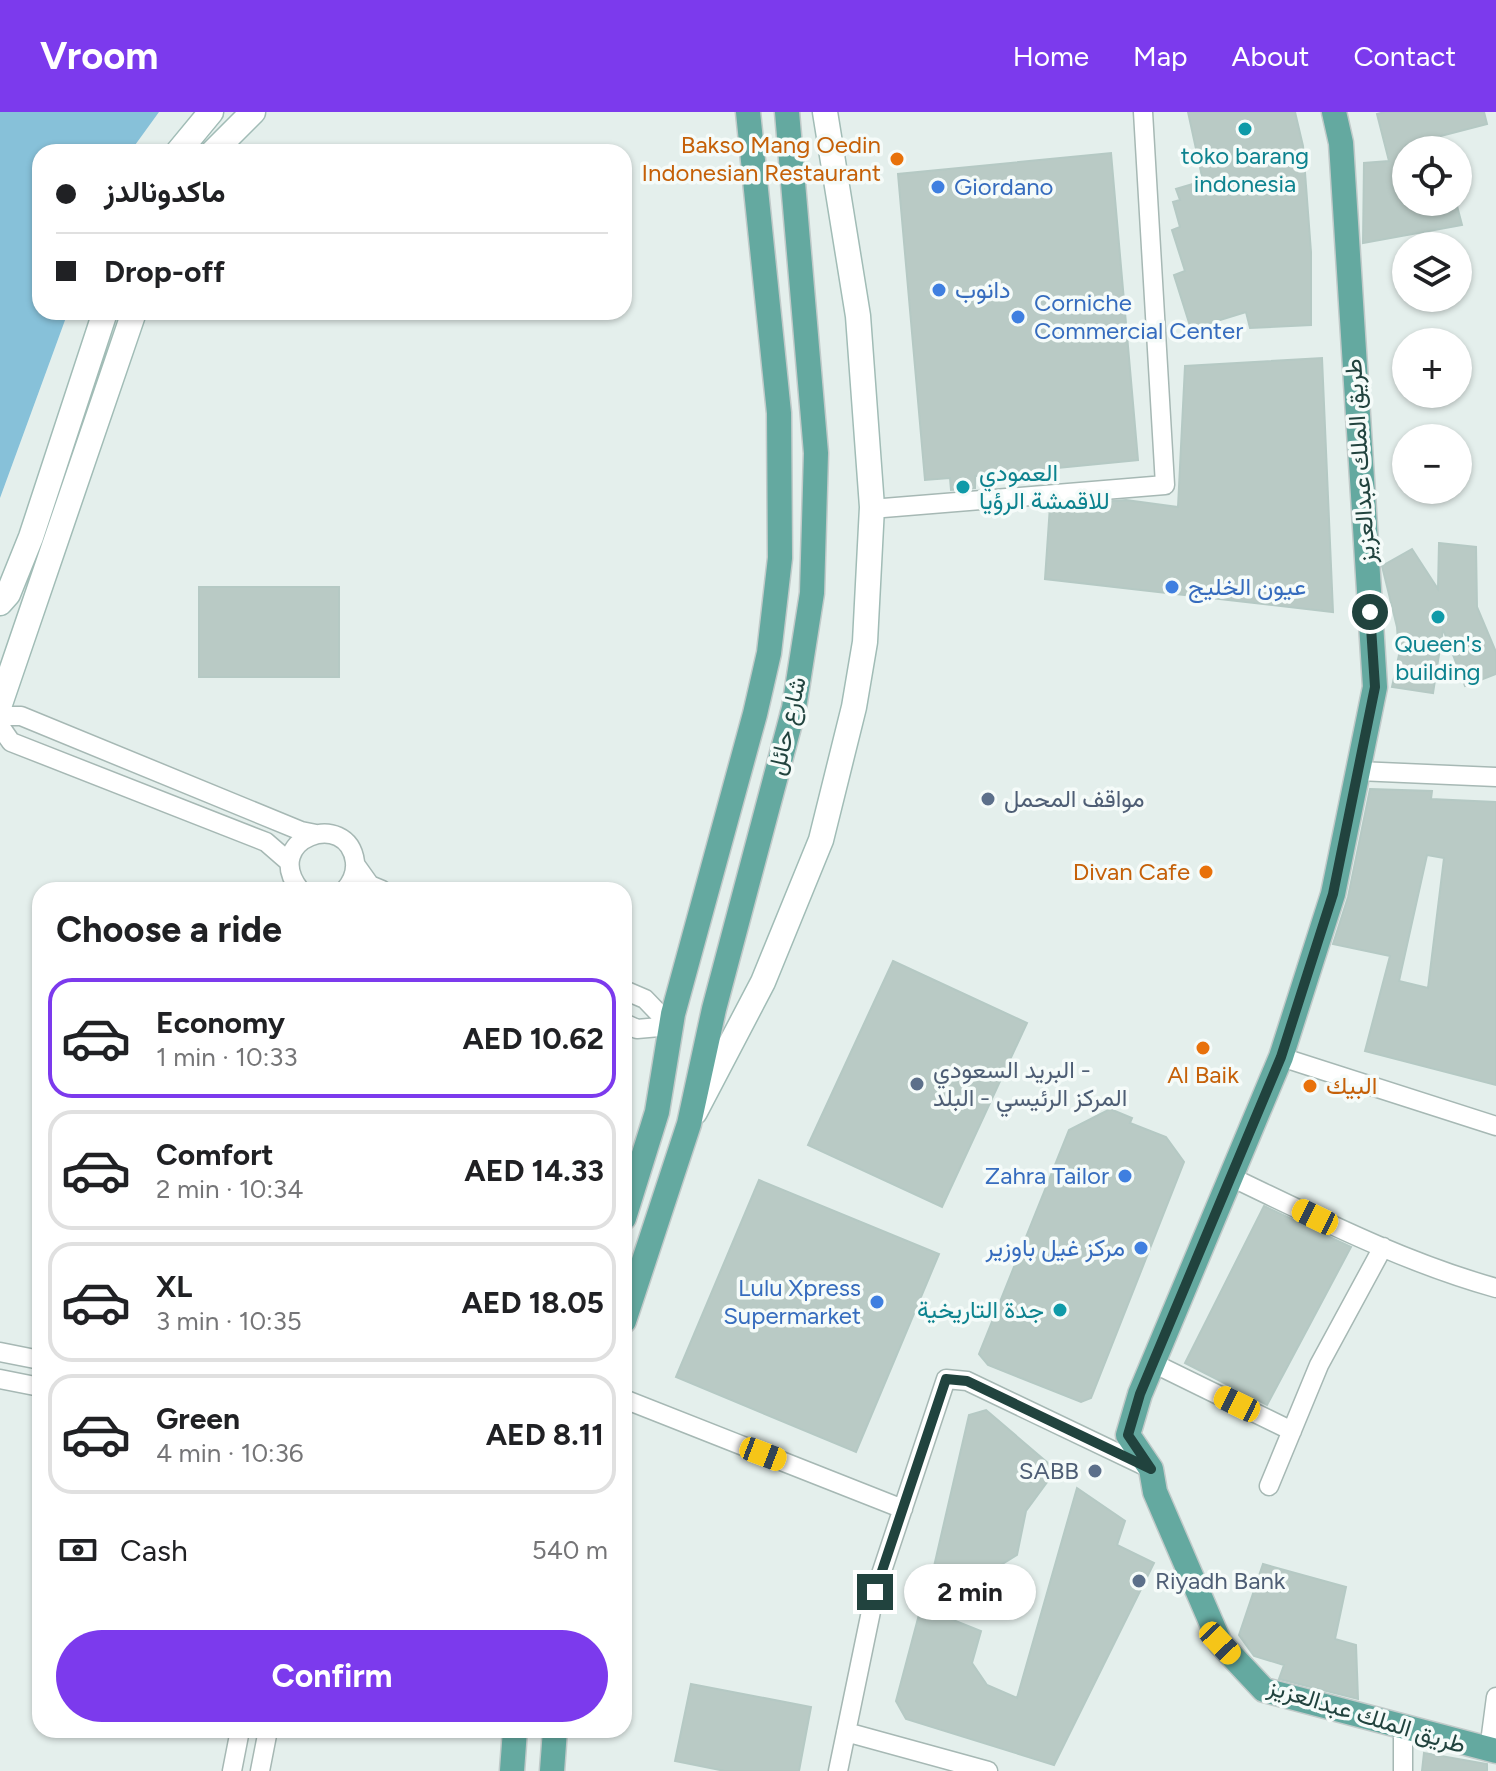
<!DOCTYPE html>
<meta charset="utf-8">
<style>
:root{--surface:#fff;--page:#f2f2f2;--text:#202124;--muted:#757577;--line:#e0e0e0;--accent:#7c3aed}
body{margin:0;font-family:Figtree,Vazirmatn,sans-serif;background:var(--page);color:var(--text);height:100vh;display:flex;flex-direction:column;font-size:30px;white-space:nowrap}
*{box-sizing:border-box;margin:0}
p{font-size:26px;color:var(--muted)}
.icon{flex:none;width:44px;height:44px;fill:none;stroke:currentColor;stroke-width:2;stroke-linecap:round;stroke-linejoin:round}
.map{position:relative;flex:1;overflow:hidden}
.details{position:absolute;left:32px;top:770px;width:600px;height:856px;display:flex;flex-direction:column;background:var(--surface);border-radius:24px;box-shadow:0 2px 6px #0004}
.details>*{flex:none}
.guide{position:absolute;left:32px;top:32px;width:600px;height:176px;border-radius:24px;box-shadow:0 2px 6px #0004;display:grid;align-content:center;height:176px;padding:0 24px;background:var(--surface)}
.tools{position:absolute;left:1392px;top:24px;display:grid;gap:16px}
.tools a{display:grid;place-items:center;width:80px;height:80px;border-radius:50%;background:var(--surface);box-shadow:0 2px 6px #0004;font-size:40px}
.end{position:absolute;width:36px;height:36px;margin:-18px;border:10px solid #21433e;background:#fff;box-shadow:0 0 0 4px #fff}
.from{border-radius:50%}
.bubble{position:absolute;height:56px;border-radius:28px;background:var(--surface);box-shadow:0 2px 6px #0004;font-size:26px;font-weight:700;line-height:56px;text-align:center}
.car{position:absolute;width:24px;height:48px;margin:-24px -12px;border-radius:10px;box-shadow:0 0 6px 2px #0007;background:linear-gradient(#f5c518 24%,#345 0 40%,#f5c518 0 76%,#345 0 86%,#f5c518 0)}
.guide b{display:flex;align-items:center;gap:28px;height:76px;font-size:30px}
.guide b+b{border-top:2px solid var(--line)}
.guide i{width:20px;height:20px;background:var(--text)}
ul{padding:0;list-style:none}
li{display:flex;align-items:center;gap:24px;height:120px;margin:0 16px 12px;padding:0 8px;border:4px solid var(--line);border-radius:24px}
li div{flex:1}
li b{display:block;font-size:30px}
li em{font-style:normal;font-weight:700}
li.on{border-color:var(--accent)}
li>.icon{width:72px;height:72px;stroke-width:1.5}
h2{padding:0 24px;font-size:36px;line-height:96px}
.pay{display:flex;align-items:center;gap:20px;height:88px;padding:0 24px;font-size:30px}
.pay p{margin-inline-start:auto}
.primary-button{display:flex;gap:16px;margin-top:auto;padding:16px 24px}
.primary-button a{flex:1;height:92px;border-radius:48px;background:var(--accent);color:#fff;font-size:32px;font-weight:700;line-height:92px;text-align:center}
header{display:flex;align-items:center;gap:48px;box-sizing:border-box;height:112px;padding:0 40px;background:var(--accent);color:#fff}
header strong{font-size:38px}
nav{display:flex;gap:44px;margin-inline-start:auto;font-size:28px}
.map>svg:first-child{display:block}
.water{fill:#87c1d9}
.building{fill:#b9cac5;stroke:#b5c9c4;stroke-width:2;fill-rule:evenodd}
.lines{fill:none;stroke-linecap:round;stroke-linejoin:round}
.street-casing{stroke:#a6b8b4;stroke-width:21}
.secondary-casing{stroke:#a1bcb6;stroke-width:27}
.primary-casing{stroke:#c1cac9;stroke-width:27}
.street{stroke:#fff;stroke-width:18}
.secondary{stroke:#fff;stroke-width:24}
.primary{stroke:#64a9a0;stroke-width:24}
.route{stroke:#21433e;stroke-width:10}
.culture-dot{fill:#0f9aa8;stroke:#f5fbf9;stroke-width:3}
.food-dot{fill:#e8710a;stroke:#f5fbf9;stroke-width:3}
.shop-dot{fill:#3f7fe0;stroke:#f5fbf9;stroke-width:3}
.service-dot{fill:#5c6f8a;stroke:#f5fbf9;stroke-width:3}
.labels{text-anchor:middle;stroke-width:7;stroke-linejoin:round;paint-order:stroke}
.food-label{font-size:24px;fill:#c56008;stroke:#f5fbf9;text-anchor:end}
.culture-label{font-size:24px;fill:#0d838f;stroke:#f5fbf9}
.shop-label{font-size:24px;fill:#366cbe;stroke:#f5fbf9;text-anchor:start}
.street-label{font-size:24px;fill:#21433e;stroke:#f5fbf9}
.service-label{font-size:24px;fill:#4e5e75;stroke:#f5fbf9;text-anchor:start}
</style>
<header>
<strong>Vroom</strong>
<nav><a>Home</a><a>Map</a><a>About</a><a>Contact</a></nav>
</header>
<div class="map">
<svg width="1496" height="1659" viewBox="0 0 1496 1659">
<rect width="100%" height="100%" fill="#e4efec"/>
<path class="water" d="M 0,0 L 159,0 L 130,40 L 40,40 L 40,200 L 68,200 L 0,386 Z"/>
<path class="building" d="M 1188,0 L 1295,0 L 1303,34 L 1311,140 L 1311,213 L 1250,216 L 1246,200 L 1191,217 L 1174,163 L 1185,159 L 1172,118 L 1180,115 L 1173,90 L 1180,88 L 1176,77 L 1203,69 Z
M 1385,0 L 1484,0 L 1487,12 L 1406,33 L 1406,90 L 1456,90 L 1462,113 L 1363,131 L 1364,51 L 1389,49 L 1377,2 Z
M 1111,41 L 1138,348 L 975,364 L 975,376 L 951,378 L 950,366 L 925,368 L 898,62 Z
M 1322,246 L 1333,500 L 1045,467 L 1050,394 L 1126,388 L 1178,395 L 1185,254 Z
M 1439,431 L 1476,435 L 1477,495 L 1496,540 L 1496,562 L 1465,574 L 1443,517 L 1433,581 L 1392,575 L 1399,543 L 1397,515 L 1382,454 L 1412,437 L 1438,477 Z
M 199,475 L 339,475 L 339,565 L 199,565 Z
M 1370,677 L 1432,679 L 1431,687 L 1496,690 L 1496,973 L 1365,939 L 1390,844 L 1333,832 L 1348,785 ZM 1427,743 L 1444,746 L 1428,876 L 1399,869 Z
M 893,849 L 1027,911 L 942,1095 L 808,1033 Z
M 1110,997 L 1132,1006 L 1130,1011 L 1166,1025 L 1184,1050 L 1091,1286 L 1081,1290 L 988,1253 L 979,1242 L 1069,1018 Z
M 759,1068 L 939,1142 L 856,1340 L 676,1265 Z
M 1264,1094 L 1351,1135 L 1267,1293 L 1185,1251 Z
M 986,1298 L 1056,1358 L 1026,1399 L 1017,1443 L 996,1456 L 987,1481 L 932,1463 L 969,1303 Z
M 1077,1376 L 1125,1409 L 1117,1433 L 1154,1451 L 1054,1653 L 906,1607 L 896,1589 L 921,1495 L 981,1519 L 972,1551 L 987,1573 L 1017,1586 Z
M 1263,1452 L 1346,1475 L 1335,1527 L 1356,1533 L 1358,1587 L 1279,1567 L 1284,1553 L 1254,1544 L 1239,1523 Z
M 691,1572 L 811,1595 L 799,1659 L 725,1659 L 675,1649 Z
M 1424,1641 L 1487,1652 L 1487,1659 L 1422,1659 Z"/>
<g class="lines">
<g class="street-casing">
<path id="street" d="M 871,397 L 1165,373 L 1143,0
M 0,604 L 21,604 L 301,719 L 316,722
M 0,614 L 11,630 L 266,730 L 289,750
M 1358,659 L 1496,665
M 355,752 L 370,773 L 382,778
M 300,778 C 260,727 348,696 355,750 C 356,761 352,770 345,778
M 624,878 L 645,887 L 671,914
M 624,911 L 637,917 L 671,914
M 1281,945 L 1496,1014
M 1231,1065 C 1317,1106 1403,1150 1496,1176
M 0,1240 L 40,1248
M 1153,1251 L 1292,1319
M 0,1267 L 40,1275
M 624,1287 L 903,1397
M 1269,1374 L 1319,1253 L 1383,1135
M 1403,1616 L 1403,1659
M 846,1620 L 988,1659
M 1489,1638 L 1496,1585
M 232,1659 L 240,1618
M 260,1659 L 268,1618
M 838,1659 L 875,1480 L 946,1267 L 967,1269 L 1149,1356"/>
</g>
<g class="secondary-casing">
<path id="secondary" d="M 178,40 L 211,0
M 213,40 L 253,0
M 0,491 L 8,482 L 31,425 L 105,200
M 0,592 L 134,200
M 695,1000 L 763,870 L 821,728 L 854,595 L 865,530 L 872,395 L 858,204 L 825,0"/>
</g>
<g class="primary-casing">
<path id="primary" d="M 1334,0 L 1341,31 L 1375,575 L 1333,782 L 1281,945 L 1140,1282 L 1128,1323 L 1151,1357 L 1155,1380 L 1220,1531 L 1264,1578 L 1496,1639
M 624,1106 L 657,1000 L 673,902 L 755,602 L 769,541 L 780,446 L 779,301 L 748,0
M 624,1209 L 689,1012 L 714,897 L 794,596 L 812,481 L 816,341 L 787,0
M 512,1659 L 515,1618
M 552,1659 L 555,1618"/>
</g>
<use href="#street" class="street"/>
<use href="#secondary" class="secondary"/>
<use href="#primary" class="primary"/>
</g>
<g class="lines">
<path class="route" d="M 875,1480 L 946,1267 L 967,1269 L 1151,1357 L 1128,1323 L 1140,1282 L 1281,945 L 1333,782 L 1375,575 L 1370,500"/>
</g>
<g class="culture-dot">
<circle cx="1245" cy="17" r="8"/>
<circle cx="963" cy="375" r="8"/>
<circle cx="1438" cy="505" r="8"/>
<circle cx="1060" cy="1198" r="8"/>
</g>
<g class="food-dot">
<circle cx="897" cy="47" r="8"/>
<circle cx="1206" cy="760" r="8"/>
<circle cx="1203" cy="936" r="8"/>
<circle cx="1310" cy="974" r="8"/>
</g>
<g class="shop-dot">
<circle cx="938" cy="75" r="8"/>
<circle cx="939" cy="178" r="8"/>
<circle cx="1018" cy="205" r="8"/>
<circle cx="1172" cy="475" r="8"/>
<circle cx="1125" cy="1064" r="8"/>
<circle cx="1141" cy="1136" r="8"/>
<circle cx="877" cy="1190" r="8"/>
</g>
<g class="service-dot">
<circle cx="988" cy="687" r="8"/>
<circle cx="917" cy="972" r="8"/>
<circle cx="1095" cy="1359" r="8"/>
<circle cx="1139" cy="1469" r="8"/>
</g>
<g class="labels">
<g class="food-label">
<text x="881" y="41">Bakso Mang Oedin<tspan x="881" dy="28">Indonesian Restaurant</tspan></text>
<text x="1190" y="768">Divan Cafe</text>
<text x="1203" y="971" text-anchor="middle">Al Baik</text>
<text x="1326" y="982" text-anchor="start">البيك</text>
</g>
<g class="culture-label">
<text x="1245" y="52">toko barang<tspan x="1245" dy="28">indonesia</tspan></text>
<text x="979" y="369" text-anchor="start">العمودي<tspan x="979" dy="28">للاقمشة الرؤيا</tspan></text>
<text x="1438" y="540">Queen's<tspan x="1438" dy="28">building</tspan></text>
<text x="1044" y="1206" text-anchor="end">جدة التاريخية</text>
</g>
<g class="shop-label">
<text x="954" y="83">Giordano</text>
<text x="955" y="186">دانوب</text>
<text x="1034" y="199">Corniche<tspan x="1034" dy="28">Commercial Center</tspan></text>
<text x="1188" y="483">عيون الخليج</text>
<text x="1109" y="1072" text-anchor="end">Zahra Tailor</text>
<text x="1125" y="1144" text-anchor="end">مركز غيل باوزير</text>
<text x="861" y="1184" text-anchor="end">Lulu Xpress<tspan x="861" dy="28">Supermarket</tspan></text>
</g>
<g class="street-label">
<text transform="translate(1360 349) rotate(-94)" y="8">طريق الملك عبدالعزيز</text>
<text transform="translate(787 614) rotate(-77)" y="8">شارع حائل</text>
<text transform="translate(1367 1604) rotate(17)" y="8">طريق الملك عبدالعزيز</text>
</g>
<g class="service-label">
<text x="1004" y="695">مواقف المحمل</text>
<text x="933" y="966">البريد السعودي -<tspan x="933" dy="28">المركز الرئيسي - البلد</tspan></text>
<text x="1079" y="1367" text-anchor="end">SABB</text>
<text x="1155" y="1477">Riyadh Bank</text>
</g>
</g>
</svg>
<div class="tools">
<a><svg class="icon" aria-label="locate" viewBox="0 0 24 24"><circle cx="12" cy="12" r="6"/><path d="M12 2v4M12 18v4M2 12h4M18 12h4"/></svg></a>
<a><svg class="icon" aria-label="layers" viewBox="0 0 24 24"><path d="M12 4l9 5-9 5-9-5zM3 14l9 5 9-5"/></svg></a>
<a>+</a>
<a>−</a>
</div>
<i class="end from" style="left:1370px;top:500px"></i>
<i class="end" style="left:875px;top:1480px"></i>
<div class="bubble" style="left:904px;top:1452px;width:132px">2 min</div>
<i class="car" style="left:1315px;top:1105px;rotate:296deg"></i>
<i class="car" style="left:1237px;top:1292px;rotate:296deg"></i>
<i class="car" style="left:763px;top:1342px;rotate:111deg"></i>
<i class="car" style="left:1220px;top:1531px;rotate:137deg"></i>
<div class="guide">
<b><i class="from"></i>ماكدونالدز</b>
<b><i></i>Drop-off</b>
</div>
<section class="details">
<h2>Choose a ride</h2>
<ul>
<li class="on"><svg class="icon" aria-label="car" viewBox="0 0 24 24"><path d="M5 17H2v-5l4-1 3-4h7l3 4 3 1v5h-3M9 17h6M6 11h13"/><circle cx="7" cy="17" r="2"/><circle cx="17" cy="17" r="2"/></svg><div><b>Economy</b><p>1 min · 10:33</p></div><em>AED 10.62</em></li>
<li><svg class="icon" aria-label="car" viewBox="0 0 24 24"><path d="M5 17H2v-5l4-1 3-4h7l3 4 3 1v5h-3M9 17h6M6 11h13"/><circle cx="7" cy="17" r="2"/><circle cx="17" cy="17" r="2"/></svg><div><b>Comfort</b><p>2 min · 10:34</p></div><em>AED 14.33</em></li>
<li><svg class="icon" aria-label="car" viewBox="0 0 24 24"><path d="M5 17H2v-5l4-1 3-4h7l3 4 3 1v5h-3M9 17h6M6 11h13"/><circle cx="7" cy="17" r="2"/><circle cx="17" cy="17" r="2"/></svg><div><b>XL</b><p>3 min · 10:35</p></div><em>AED 18.05</em></li>
<li><svg class="icon" aria-label="car" viewBox="0 0 24 24"><path d="M5 17H2v-5l4-1 3-4h7l3 4 3 1v5h-3M9 17h6M6 11h13"/><circle cx="7" cy="17" r="2"/><circle cx="17" cy="17" r="2"/></svg><div><b>Green</b><p>4 min · 10:36</p></div><em>AED 8.11</em></li>
</ul>
<div class="pay"><svg class="icon" aria-label="cash" viewBox="0 0 24 24"><path d="M3 7h18v10H3z"/><circle cx="12" cy="12" r="2"/></svg>Cash<p>540 m</p></div>
<div class="primary-button"><a>Confirm</a></div>
</section>
</div>
